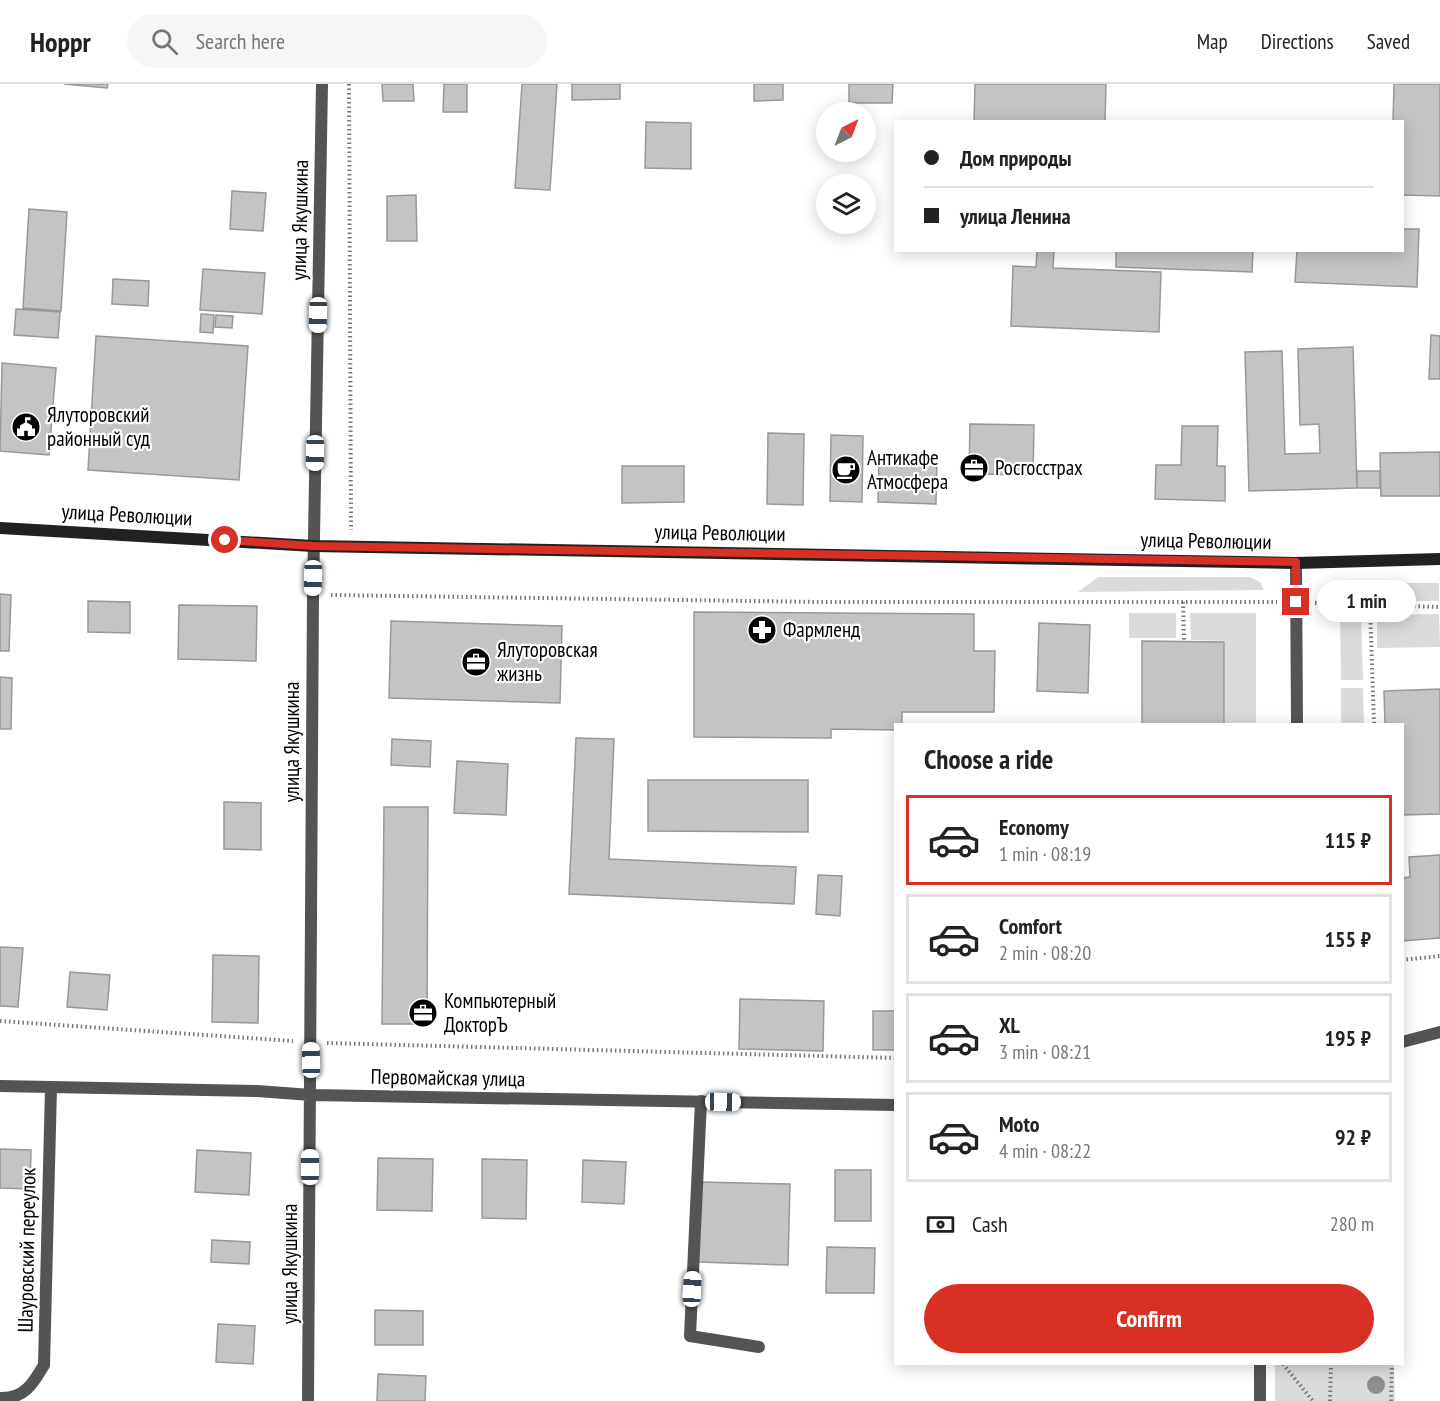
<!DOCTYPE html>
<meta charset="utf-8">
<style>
:root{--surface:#fff;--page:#f6f6f6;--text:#222;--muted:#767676;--line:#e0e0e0;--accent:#d93025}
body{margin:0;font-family:"PT Sans Narrow",sans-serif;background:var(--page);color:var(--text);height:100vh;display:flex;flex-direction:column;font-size:22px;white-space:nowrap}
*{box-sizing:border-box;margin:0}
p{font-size:20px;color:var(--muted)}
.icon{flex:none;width:33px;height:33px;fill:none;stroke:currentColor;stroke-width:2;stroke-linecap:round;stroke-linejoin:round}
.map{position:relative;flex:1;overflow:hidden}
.details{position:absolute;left:894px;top:639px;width:510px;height:642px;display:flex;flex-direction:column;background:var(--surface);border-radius:0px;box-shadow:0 3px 15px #0003}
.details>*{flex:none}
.hud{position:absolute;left:894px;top:36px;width:510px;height:132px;border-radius:0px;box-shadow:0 3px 15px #0003;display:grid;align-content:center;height:132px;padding:0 30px;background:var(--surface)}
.needle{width:39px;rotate:42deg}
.controls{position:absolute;left:816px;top:18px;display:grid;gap:12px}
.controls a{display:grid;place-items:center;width:60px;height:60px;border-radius:50%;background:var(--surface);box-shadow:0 3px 15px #0003;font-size:30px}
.end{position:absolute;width:27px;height:27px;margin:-14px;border:8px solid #d93025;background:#fff;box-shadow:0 0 0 3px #fff}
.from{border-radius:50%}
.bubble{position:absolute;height:42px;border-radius:21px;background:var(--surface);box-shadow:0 3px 15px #0003;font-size:20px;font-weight:700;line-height:42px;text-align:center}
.car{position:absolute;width:18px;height:36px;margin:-18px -9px;border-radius:8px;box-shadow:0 0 4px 2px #0007;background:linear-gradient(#fff 24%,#345 0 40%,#fff 0 76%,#345 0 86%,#fff 0)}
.hud b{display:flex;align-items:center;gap:21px;height:57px;font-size:22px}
.hud b+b{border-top:2px solid var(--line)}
.hud i{width:15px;height:15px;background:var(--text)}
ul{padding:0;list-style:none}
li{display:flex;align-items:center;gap:18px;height:90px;margin:0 12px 9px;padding:0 18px;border:3px solid var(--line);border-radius:0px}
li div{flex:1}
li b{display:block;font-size:22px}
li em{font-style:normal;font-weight:700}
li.active{border-color:var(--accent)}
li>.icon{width:54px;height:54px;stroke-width:1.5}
h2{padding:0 30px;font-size:27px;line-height:72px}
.pay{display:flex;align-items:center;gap:15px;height:66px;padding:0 30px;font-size:22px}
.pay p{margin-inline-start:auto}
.cta{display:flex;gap:12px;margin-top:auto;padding:12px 30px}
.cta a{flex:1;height:69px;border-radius:36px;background:var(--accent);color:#fff;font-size:24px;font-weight:700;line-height:69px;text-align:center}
header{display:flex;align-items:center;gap:36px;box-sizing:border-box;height:84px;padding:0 30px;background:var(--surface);border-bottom:2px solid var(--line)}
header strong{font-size:28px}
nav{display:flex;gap:33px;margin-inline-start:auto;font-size:21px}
.search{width:420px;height:54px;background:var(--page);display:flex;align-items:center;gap:15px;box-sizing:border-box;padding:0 21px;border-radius:33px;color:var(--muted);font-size:22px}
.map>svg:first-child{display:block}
.green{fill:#dbdbdb}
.building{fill:#c4c4c4;stroke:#989898;stroke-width:1.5}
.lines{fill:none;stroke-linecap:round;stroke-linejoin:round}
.path{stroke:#767676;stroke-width:4;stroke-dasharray:1.5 3;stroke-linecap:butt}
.lane{stroke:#545454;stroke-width:12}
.street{stroke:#545454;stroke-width:12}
.secondary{stroke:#212121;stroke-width:12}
.tree{fill:#8e8e8e}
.route{stroke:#d93025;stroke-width:8}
.labels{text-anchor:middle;stroke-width:4.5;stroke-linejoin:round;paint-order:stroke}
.street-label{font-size:21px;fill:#000;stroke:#fff}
.poi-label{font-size:21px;fill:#000;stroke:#fff;text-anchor:start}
</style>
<header>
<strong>Hoppr</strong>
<div class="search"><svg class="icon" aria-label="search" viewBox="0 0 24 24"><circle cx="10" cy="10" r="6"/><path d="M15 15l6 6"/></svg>Search here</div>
<nav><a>Map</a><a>Directions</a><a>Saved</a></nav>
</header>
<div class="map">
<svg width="1440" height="1317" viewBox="0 0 1440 1317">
<rect width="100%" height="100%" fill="#fff"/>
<path class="green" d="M 1098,493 L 1250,493 L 1260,498 L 1264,506 L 1078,508 Z
M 1376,499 L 1439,499 L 1439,517 L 1376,517 Z
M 1129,529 L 1176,529 L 1176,554 L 1129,554 Z
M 1256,529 L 1256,640 L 1225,640 L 1225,557 L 1191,556 L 1190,529 Z
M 1340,530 L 1361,530 L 1363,596 L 1341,596 Z
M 1439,530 L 1440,563 L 1377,564 L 1377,531 Z
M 1341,604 L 1363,604 L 1364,640 L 1341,640 Z
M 1275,1280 L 1394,1280 L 1395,1317 L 1275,1317 Z"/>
<path class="building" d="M 64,0 L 108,0 L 107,4 Z
M 382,0 L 413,0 L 414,17 L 383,17 Z
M 444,0 L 467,0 L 467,28 L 443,28 Z
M 522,0 L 557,0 L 550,106 L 515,104 Z
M 572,0 L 620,0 L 620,15 L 572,16 Z
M 754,0 L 783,0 L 783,16 L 754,17 Z
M 849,0 L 893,0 L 892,19 L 849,19 Z
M 975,0 L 1106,0 L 1105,38 L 974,38 Z
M 1394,0 L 1440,0 L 1440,112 L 1402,111 L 1402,38 L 1393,38 Z
M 646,38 L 691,39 L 691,85 L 645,84 Z
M 232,107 L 266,109 L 263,147 L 230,145 Z
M 416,111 L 417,157 L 387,157 L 387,112 Z
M 29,125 L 67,128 L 61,227 L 23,224 Z
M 1402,145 L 1419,145 L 1417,203 L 1295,198 L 1297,166 L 1402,166 Z
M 1037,166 L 1054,166 L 1053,184 L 1161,188 L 1159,248 L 1011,242 L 1013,182 L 1036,183 Z
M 1116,166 L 1253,166 L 1252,188 L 1116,183 Z
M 203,185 L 265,189 L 262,230 L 200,226 Z
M 113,195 L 149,197 L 148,222 L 112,220 Z
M 16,225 L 60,228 L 58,254 L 14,251 Z
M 201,230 L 214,231 L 213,249 L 200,248 Z
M 216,231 L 233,232 L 232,244 L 215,243 Z
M 1431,251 L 1440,252 L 1440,295 L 1429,295 Z
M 96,252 L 248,262 L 239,396 L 88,386 Z
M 1353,263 L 1357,404 L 1249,407 L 1245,268 L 1282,267 L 1285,370 L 1320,369 L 1319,340 L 1300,341 L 1298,265 Z
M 2,279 L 56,284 L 49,371 L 0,367 Z
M 970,340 L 1034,341 L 1033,391 L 969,390 Z
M 1182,342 L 1218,342 L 1217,382 L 1225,382 L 1225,417 L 1155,415 L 1156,381 L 1181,381 Z
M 768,349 L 804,350 L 803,421 L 767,420 Z
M 831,351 L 863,352 L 862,418 L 830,417 Z
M 1440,368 L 1440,412 L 1381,412 L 1380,369 Z
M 879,371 L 937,373 L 936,420 L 878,418 Z
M 622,382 L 684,382 L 684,418 L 622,419 Z
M 1357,387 L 1380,387 L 1380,404 L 1357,404 Z
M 0,510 L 11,511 L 9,567 L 0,567 Z
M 88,517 L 130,518 L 130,549 L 88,548 Z
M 179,521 L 257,522 L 256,577 L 178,575 Z
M 694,528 L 974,530 L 974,567 L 995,567 L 994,628 L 902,628 L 902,640 L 896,640 L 896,646 L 831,645 L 831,654 L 694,653 Z
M 391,537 L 562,542 L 560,619 L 389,614 Z
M 1039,539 L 1090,541 L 1088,609 L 1037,607 Z
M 1142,557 L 1224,558 L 1224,640 L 1142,640 Z
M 0,593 L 12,594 L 11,645 L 0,645 Z
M 1440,605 L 1440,730 L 1402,731 L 1402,640 L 1385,640 L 1384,607 Z
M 576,654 L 614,655 L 609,775 L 796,783 L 794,820 L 569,810 Z
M 392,655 L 431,657 L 430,683 L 391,681 Z
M 457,677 L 508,680 L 506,731 L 454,729 Z
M 648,696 L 808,696 L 808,748 L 648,747 Z
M 224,718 L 261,719 L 261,766 L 224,765 Z
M 384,723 L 428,723 L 427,940 L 382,940 Z
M 1440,771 L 1440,854 L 1402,857 L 1402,794 L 1410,793 L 1409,773 Z
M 818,791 L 842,792 L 840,832 L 816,830 Z
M 0,863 L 23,864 L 18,923 L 0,922 Z
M 213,871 L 259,872 L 258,939 L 212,938 Z
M 70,888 L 110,891 L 107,926 L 67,923 Z
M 740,915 L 824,917 L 823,967 L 739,965 Z
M 873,927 L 896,927 L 896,966 L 873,966 Z
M 0,1065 L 31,1066 L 30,1105 L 0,1104 Z
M 197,1066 L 251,1069 L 249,1111 L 195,1108 Z
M 378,1074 L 433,1075 L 432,1127 L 377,1126 Z
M 482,1075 L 527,1076 L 526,1135 L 482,1134 Z
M 583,1076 L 626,1078 L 624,1120 L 582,1118 Z
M 835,1086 L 871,1086 L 871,1137 L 835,1137 Z
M 700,1098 L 790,1100 L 788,1181 L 698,1178 Z
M 212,1156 L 250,1158 L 249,1180 L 211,1178 Z
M 827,1163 L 875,1164 L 874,1209 L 826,1209 Z
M 375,1226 L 423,1227 L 423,1261 L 375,1261 Z
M 218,1240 L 255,1242 L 253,1280 L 216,1278 Z
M 378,1290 L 426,1292 L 425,1317 L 377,1317 Z"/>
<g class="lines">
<path class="path" d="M 349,0 L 351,446
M 331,511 L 820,518 L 1277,518
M 1183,518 L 1184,556
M 1315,519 L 1440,523
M 1370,521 L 1374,640
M 1402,876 L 1440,872
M 0,937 L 293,957
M 327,959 L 896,974
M 1283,1280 L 1313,1317
M 1330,1317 L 1331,1280
M 1391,1317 L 1392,1280"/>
<path class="lane" d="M 701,1017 L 690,1252 L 759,1263"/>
<path class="street" d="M 1296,479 L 1297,640
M 1402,958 L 1440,948
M 0,1002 L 257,1007 L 311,1011 L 896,1021
M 1260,1280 L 1260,1317
M 0,1314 C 24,1315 33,1300 44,1281 L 51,1004
M 308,1317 L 313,510 L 322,0"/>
<path class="secondary" d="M 0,444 L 313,462 L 1296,479 L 1440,475"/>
</g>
<circle class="tree" cx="1376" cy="1301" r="9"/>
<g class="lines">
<path class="route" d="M 225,456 L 313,462 L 1296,478 L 1296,518"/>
</g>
<defs>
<g id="civic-disc" transform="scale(1.5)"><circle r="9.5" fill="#000" stroke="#fff"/><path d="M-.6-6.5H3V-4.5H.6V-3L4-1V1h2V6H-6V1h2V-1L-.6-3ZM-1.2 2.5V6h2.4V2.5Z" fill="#fff"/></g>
<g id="office-disc" transform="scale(1.5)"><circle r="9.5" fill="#000" stroke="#fff"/><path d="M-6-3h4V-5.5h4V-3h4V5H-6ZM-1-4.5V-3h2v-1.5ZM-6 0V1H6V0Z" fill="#fff"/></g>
<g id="cafe-disc" transform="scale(1.5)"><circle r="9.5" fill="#000" stroke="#fff"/><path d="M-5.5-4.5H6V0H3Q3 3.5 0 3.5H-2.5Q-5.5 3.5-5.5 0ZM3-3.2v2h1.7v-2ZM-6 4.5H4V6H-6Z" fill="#fff"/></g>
<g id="pharmacy-disc" transform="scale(1.5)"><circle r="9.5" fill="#000" stroke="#fff"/><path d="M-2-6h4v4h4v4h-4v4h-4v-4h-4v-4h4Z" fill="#fff"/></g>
</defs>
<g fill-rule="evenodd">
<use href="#civic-disc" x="26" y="343"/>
<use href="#office-disc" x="974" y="384"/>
<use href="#cafe-disc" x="846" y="386"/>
<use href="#pharmacy-disc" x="762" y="546"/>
<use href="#office-disc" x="476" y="578"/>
<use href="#office-disc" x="423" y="929"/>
</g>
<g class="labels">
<g class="street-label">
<text transform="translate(300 136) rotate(-89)" y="7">улица Якушкина</text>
<text transform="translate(127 431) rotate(3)" y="7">улица Революции</text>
<text transform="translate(720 449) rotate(1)" y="7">улица Революции</text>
<text transform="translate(1206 457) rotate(1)" y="7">улица Революции</text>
<text transform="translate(292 658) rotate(-90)" y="7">улица Якушкина</text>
<text transform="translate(448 994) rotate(1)" y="7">Первомайская улица</text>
<text transform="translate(27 1166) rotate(-89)" y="7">Шауровский переулок</text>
<text transform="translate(290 1180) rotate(-90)" y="7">улица Якушкина</text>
</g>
<g class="poi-label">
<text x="47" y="338">Ялуторовский<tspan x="47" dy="24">районный суд</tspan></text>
<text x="867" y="381">Антикафе<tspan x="867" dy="24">Атмосфера</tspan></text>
<text x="995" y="391">Росгосстрах</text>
<text x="783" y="553">Фармленд</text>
<text x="497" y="573">Ялуторовская<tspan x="497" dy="24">жизнь</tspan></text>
<text x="444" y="924">Компьютерный<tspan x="444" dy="24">ДокторЪ</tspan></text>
</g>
</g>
</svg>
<div class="controls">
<a><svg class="needle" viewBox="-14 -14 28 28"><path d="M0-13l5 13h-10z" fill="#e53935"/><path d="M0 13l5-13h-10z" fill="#767676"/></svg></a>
<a><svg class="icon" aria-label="layers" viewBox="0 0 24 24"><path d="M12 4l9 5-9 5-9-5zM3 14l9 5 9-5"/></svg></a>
</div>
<i class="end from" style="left:225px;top:456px"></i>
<i class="end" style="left:1296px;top:518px"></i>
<div class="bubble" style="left:1317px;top:496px;width:99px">1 min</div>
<i class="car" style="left:318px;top:231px;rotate:181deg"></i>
<i class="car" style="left:315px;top:369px;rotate:181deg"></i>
<i class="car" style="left:313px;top:494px;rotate:181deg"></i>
<i class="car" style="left:311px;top:976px;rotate:359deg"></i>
<i class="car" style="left:723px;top:1018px;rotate:91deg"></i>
<i class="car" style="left:310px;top:1083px;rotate:0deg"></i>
<i class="car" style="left:692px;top:1205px;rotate:3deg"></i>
<div class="hud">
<b><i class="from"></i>Дом природы</b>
<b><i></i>улица Ленина</b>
</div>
<section class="details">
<h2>Choose a ride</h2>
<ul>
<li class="active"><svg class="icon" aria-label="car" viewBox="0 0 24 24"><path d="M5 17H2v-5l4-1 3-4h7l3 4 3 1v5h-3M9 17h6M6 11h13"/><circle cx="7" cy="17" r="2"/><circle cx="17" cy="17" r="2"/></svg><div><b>Economy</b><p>1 min · 08:19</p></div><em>115 ₽</em></li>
<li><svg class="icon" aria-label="car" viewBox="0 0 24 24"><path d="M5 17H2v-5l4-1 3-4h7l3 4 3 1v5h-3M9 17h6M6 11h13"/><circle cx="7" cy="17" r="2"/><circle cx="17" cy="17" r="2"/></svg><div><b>Comfort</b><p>2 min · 08:20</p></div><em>155 ₽</em></li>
<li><svg class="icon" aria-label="car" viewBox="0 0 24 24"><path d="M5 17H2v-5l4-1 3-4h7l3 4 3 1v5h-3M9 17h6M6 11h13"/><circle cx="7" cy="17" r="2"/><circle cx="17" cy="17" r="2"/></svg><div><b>XL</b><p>3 min · 08:21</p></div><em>195 ₽</em></li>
<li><svg class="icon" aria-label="car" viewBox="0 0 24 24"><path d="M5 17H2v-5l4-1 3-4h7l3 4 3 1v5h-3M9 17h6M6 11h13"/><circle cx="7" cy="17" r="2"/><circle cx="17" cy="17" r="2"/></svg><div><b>Moto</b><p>4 min · 08:22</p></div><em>92 ₽</em></li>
</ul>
<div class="pay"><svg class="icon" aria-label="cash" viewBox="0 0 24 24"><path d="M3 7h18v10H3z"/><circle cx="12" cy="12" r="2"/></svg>Cash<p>280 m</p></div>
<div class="cta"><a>Confirm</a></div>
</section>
</div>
